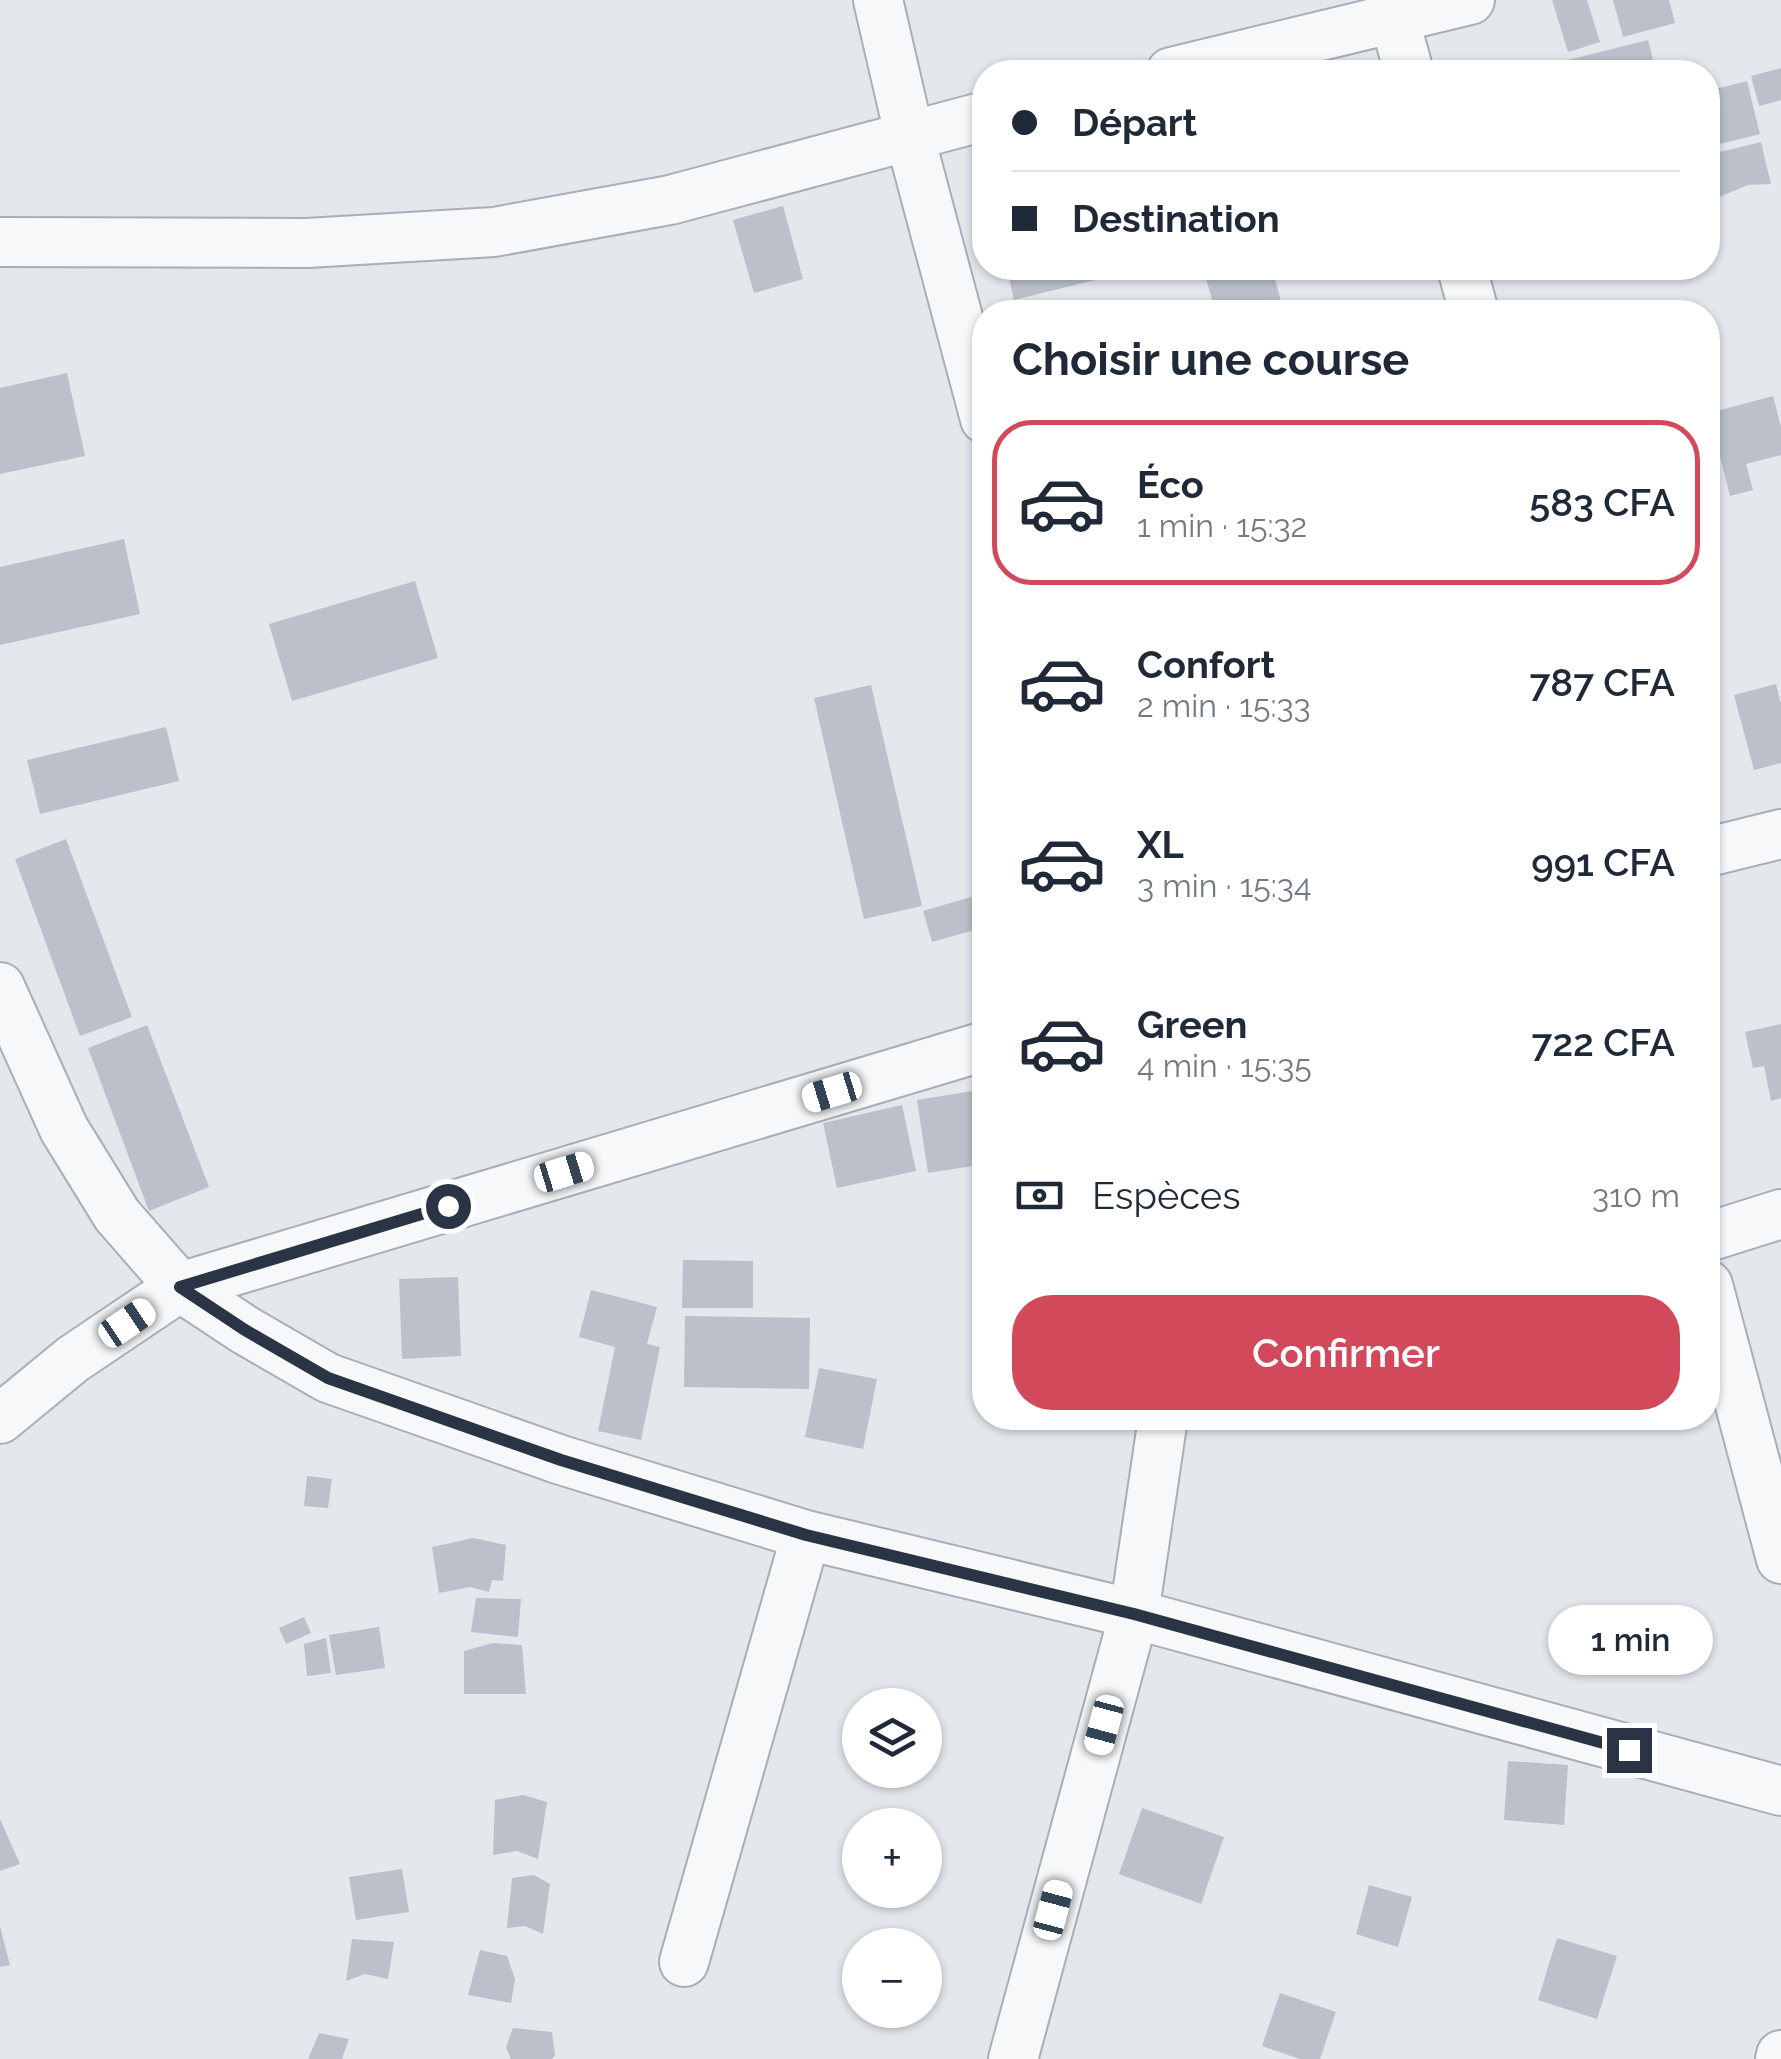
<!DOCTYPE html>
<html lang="fr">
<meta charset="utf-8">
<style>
:root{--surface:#fff;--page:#f2f2f3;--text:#1f2937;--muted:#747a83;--line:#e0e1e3;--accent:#d1495b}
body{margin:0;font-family:Raleway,sans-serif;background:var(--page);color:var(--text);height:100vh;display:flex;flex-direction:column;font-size:38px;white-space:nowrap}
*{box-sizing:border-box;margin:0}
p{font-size:32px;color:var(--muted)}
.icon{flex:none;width:55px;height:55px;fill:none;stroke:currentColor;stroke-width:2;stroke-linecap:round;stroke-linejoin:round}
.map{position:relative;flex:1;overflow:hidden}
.details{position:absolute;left:972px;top:300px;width:748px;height:1130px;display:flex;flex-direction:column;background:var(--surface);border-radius:40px;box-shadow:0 2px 8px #0004}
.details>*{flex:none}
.guide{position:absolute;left:972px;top:60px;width:748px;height:220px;border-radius:40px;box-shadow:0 2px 8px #0004;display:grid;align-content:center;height:220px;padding:0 40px;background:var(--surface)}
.controls{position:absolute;left:842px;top:1688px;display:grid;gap:20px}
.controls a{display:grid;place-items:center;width:100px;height:100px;border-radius:50%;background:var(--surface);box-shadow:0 2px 8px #0004;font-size:50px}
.end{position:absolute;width:45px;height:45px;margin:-22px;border:12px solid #2b3445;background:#fff;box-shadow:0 0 0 5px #fff}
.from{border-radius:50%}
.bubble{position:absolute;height:70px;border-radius:35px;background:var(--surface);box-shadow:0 2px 8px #0004;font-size:32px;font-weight:600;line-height:70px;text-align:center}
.car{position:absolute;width:30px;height:60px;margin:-30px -15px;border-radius:12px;box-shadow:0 0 8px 2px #0007;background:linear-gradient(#fff 24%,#345 0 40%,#fff 0 76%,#345 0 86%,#fff 0)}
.guide b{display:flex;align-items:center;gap:35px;height:95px;font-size:38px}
.guide b+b{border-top:2px solid var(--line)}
.guide i{width:25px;height:25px;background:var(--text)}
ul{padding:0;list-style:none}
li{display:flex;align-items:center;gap:30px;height:165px;margin:0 20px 15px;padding:0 20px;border:5px solid transparent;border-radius:40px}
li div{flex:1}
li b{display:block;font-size:38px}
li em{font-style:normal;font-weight:600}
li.active{border-color:var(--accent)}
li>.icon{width:90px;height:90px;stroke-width:1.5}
h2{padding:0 40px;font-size:45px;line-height:120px}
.pay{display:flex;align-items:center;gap:25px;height:110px;padding:0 40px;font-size:38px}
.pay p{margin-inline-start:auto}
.button{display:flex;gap:20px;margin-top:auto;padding:20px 40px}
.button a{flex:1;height:115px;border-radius:40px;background:var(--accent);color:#fff;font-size:40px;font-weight:600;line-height:115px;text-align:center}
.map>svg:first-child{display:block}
.building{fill:#bbc0ca}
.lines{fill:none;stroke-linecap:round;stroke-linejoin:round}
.street-casing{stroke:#a9aeb7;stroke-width:52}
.street{stroke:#f7f8fa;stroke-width:48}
.route{stroke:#2b3445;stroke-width:12}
</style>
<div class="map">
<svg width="1781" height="2059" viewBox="0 0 1781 2059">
<rect width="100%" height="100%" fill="#e4e7ec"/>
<path class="building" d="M 1552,0 L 1587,0 L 1600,42 L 1568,52 Z
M 1613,0 L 1669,0 L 1675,23 L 1623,37 Z
M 1648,40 L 1656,72 L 1566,72 L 1564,61 Z
M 1781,68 L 1781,100 L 1759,106 L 1751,76 Z
M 1747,81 L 1760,134 L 1708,147 L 1708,91 Z
M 1761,142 L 1771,184 L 1748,185 L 1719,197 L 1708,155 Z
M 783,206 L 803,279 L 754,293 L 733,220 Z
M 1007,268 L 1139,268 L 1139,269 L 1014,300 Z
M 1203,268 L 1272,268 L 1283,309 L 1237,312 L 1234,300 L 1214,306 Z
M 1147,305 L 1149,312 L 1123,312 L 1123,311 Z
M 67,373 L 85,456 L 0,474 L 0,388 Z
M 1773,396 L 1781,427 L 1781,455 L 1746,464 L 1753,490 L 1730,496 L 1709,413 Z
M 124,539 L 140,614 L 0,645 L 0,567 Z
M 415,581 L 438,658 L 292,701 L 269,624 Z
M 1776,684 L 1781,704 L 1781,763 L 1754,770 L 1734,695 Z
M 871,685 L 922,906 L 864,919 L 814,698 Z
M 166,727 L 179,781 L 40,814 L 27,760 Z
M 66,839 L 132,1017 L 80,1036 L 15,859 Z
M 985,893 L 985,927 L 932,942 L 923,911 Z
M 1781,1024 L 1781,1098 L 1771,1101 L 1764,1066 L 1753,1068 L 1745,1032 Z
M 147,1025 L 209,1187 L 149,1211 L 88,1048 Z
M 985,1089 L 985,1164 L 928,1173 L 917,1100 Z
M 902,1105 L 916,1171 L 837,1188 L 823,1123 Z
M 683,1260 L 753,1261 L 753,1308 L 682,1308 Z
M 458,1277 L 461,1356 L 402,1359 L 399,1279 Z
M 591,1290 L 657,1307 L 647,1344 L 660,1347 L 641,1440 L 598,1431 L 615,1347 L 579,1337 Z
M 685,1316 L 810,1318 L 809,1389 L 684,1387 Z
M 819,1368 L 877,1379 L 863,1449 L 805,1437 Z
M 307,1476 L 332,1479 L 328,1508 L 304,1506 Z
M 473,1538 L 506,1545 L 503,1581 L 492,1580 L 489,1592 L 470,1587 L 439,1593 L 432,1547 Z
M 476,1598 L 521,1599 L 518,1637 L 471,1632 Z
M 304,1617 L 311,1633 L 286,1644 L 279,1628 Z
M 379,1627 L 385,1668 L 336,1675 L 329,1635 Z
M 326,1638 L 331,1673 L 307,1676 L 304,1644 Z
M 493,1643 L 522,1645 L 526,1694 L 464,1694 L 464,1651 Z
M 1508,1761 L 1568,1765 L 1564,1825 L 1504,1820 Z
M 523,1795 L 547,1802 L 538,1859 L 517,1851 L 493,1855 L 495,1800 Z
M 1142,1808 L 1224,1837 L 1201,1904 L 1119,1874 Z
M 0,1819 L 20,1864 L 0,1871 Z
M 402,1869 L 409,1912 L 356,1920 L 349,1877 Z
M 534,1875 L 550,1884 L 543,1934 L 525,1926 L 507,1928 L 512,1878 Z
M 1369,1885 L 1412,1897 L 1398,1947 L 1356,1934 Z
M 0,1926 L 10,1965 L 0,1967 Z
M 1557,1938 L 1617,1956 L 1597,2019 L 1538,2000 Z
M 352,1939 L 394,1942 L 388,1979 L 365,1974 L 346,1981 Z
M 480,1950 L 507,1956 L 515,1979 L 511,2003 L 468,1995 Z
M 1280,1993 L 1336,2012 L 1320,2059 L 1300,2059 L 1262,2046 Z
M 513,2028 L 552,2032 L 555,2055 L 552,2059 L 511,2059 L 506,2047 Z
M 319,2033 L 349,2039 L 342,2059 L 308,2059 Z"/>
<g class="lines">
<g class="street-casing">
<path id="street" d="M 878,0 L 909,134 L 985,419
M 1389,0 L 1409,72
M 1171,72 L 1470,0
M 0,242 L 307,243 L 494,232 L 670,200 L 985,116
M 1462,268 L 1474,312
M 1708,852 L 1781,834
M 0,987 L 64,1129 L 117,1215 L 180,1287 L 245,1330 L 328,1378 L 561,1460 L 806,1535 L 1134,1614 L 1781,1791
M 1708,1237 L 1781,1214
M 1708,1285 L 1781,1559
M 0,1419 L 73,1359 L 180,1287 L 985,1046
M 684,1962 L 806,1535
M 1013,2059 L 1134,1614 L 1163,1418
M 1780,2059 L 1781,2055"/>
</g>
<use href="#street" class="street"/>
</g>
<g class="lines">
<path class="route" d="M 448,1206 L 180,1287 L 245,1330 L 328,1378 L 561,1460 L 806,1535 L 1134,1614 L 1629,1750"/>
</g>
</svg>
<div class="controls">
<a><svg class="icon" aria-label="layers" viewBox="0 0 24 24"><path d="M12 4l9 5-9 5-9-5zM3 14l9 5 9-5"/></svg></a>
<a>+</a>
<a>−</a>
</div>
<i class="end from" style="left:448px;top:1206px"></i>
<i class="end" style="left:1629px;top:1750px"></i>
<div class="bubble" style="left:1548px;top:1605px;width:165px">1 min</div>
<i class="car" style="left:832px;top:1092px;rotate:253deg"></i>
<i class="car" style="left:564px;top:1172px;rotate:73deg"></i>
<i class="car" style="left:127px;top:1323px;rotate:56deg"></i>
<i class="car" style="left:1104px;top:1725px;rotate:195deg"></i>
<i class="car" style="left:1053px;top:1910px;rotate:15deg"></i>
<div class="guide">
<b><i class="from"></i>Départ</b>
<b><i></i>Destination</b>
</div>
<section class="details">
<h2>Choisir une course</h2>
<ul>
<li class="active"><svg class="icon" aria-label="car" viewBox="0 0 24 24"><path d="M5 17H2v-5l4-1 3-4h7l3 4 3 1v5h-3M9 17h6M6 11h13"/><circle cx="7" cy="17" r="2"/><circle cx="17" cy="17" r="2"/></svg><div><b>Éco</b><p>1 min · 15:32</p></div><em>583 CFA</em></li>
<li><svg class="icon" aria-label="car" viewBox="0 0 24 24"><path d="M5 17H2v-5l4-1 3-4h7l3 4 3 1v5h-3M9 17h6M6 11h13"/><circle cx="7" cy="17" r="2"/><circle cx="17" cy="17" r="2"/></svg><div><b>Confort</b><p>2 min · 15:33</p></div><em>787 CFA</em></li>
<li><svg class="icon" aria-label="car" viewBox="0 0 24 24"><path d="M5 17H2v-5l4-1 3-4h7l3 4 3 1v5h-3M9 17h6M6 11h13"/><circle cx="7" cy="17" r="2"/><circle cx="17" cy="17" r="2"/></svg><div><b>XL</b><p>3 min · 15:34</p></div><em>991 CFA</em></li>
<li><svg class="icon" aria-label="car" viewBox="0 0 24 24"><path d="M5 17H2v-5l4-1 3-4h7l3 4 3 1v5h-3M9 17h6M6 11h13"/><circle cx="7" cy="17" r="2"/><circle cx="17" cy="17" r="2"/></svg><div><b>Green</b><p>4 min · 15:35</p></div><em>722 CFA</em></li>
</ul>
<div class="pay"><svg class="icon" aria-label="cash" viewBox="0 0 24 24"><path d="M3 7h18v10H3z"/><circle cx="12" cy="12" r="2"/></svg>Espèces<p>310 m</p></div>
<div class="button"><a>Confirmer</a></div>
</section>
</div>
